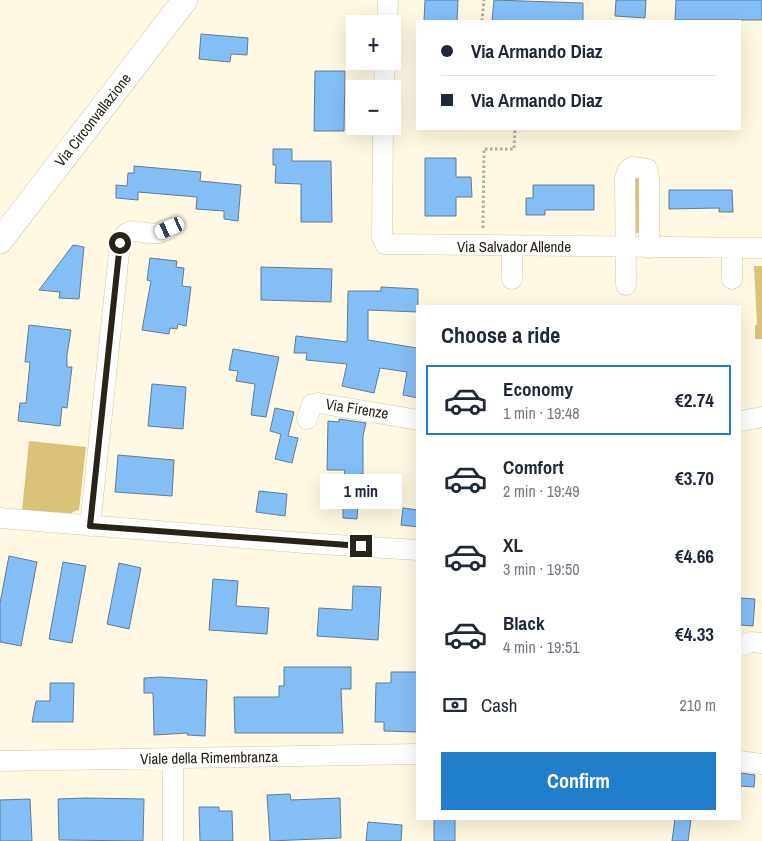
<!DOCTYPE html>
<meta charset="utf-8">
<style>
:root{--surface:#fff;--page:#f6f6f7;--text:#1f2937;--muted:#747a83;--line:#e0e1e3;--accent:#217ecb}
body{margin:0;font-family:"Archivo Narrow",sans-serif;background:var(--page);color:var(--text);height:100vh;display:flex;flex-direction:column;font-size:19px;white-space:nowrap}
*{box-sizing:border-box;margin:0}
p{font-size:16px;color:var(--muted)}
.icon{flex:none;width:28px;height:28px;fill:none;stroke:currentColor;stroke-width:2;stroke-linecap:round;stroke-linejoin:round}
.map{position:relative;flex:1;overflow:hidden}
.side{position:absolute;left:416px;top:305px;width:325px;height:515px;display:flex;flex-direction:column;background:var(--surface);border-radius:0px;box-shadow:0 5px 20px #0002}
.side>*{flex:none}
.top-card{position:absolute;left:416px;top:20px;width:325px;height:110px;border-radius:0px;box-shadow:0 5px 20px #0002;display:grid;align-content:center;height:110px;padding:0 25px;background:var(--surface)}
.controls{position:absolute;left:346px;top:15px;display:grid;gap:10px}
.controls a{display:grid;place-items:center;width:55px;height:55px;border-radius:0px;background:var(--surface);box-shadow:0 5px 20px #0002;font-size:25px}
.end{position:absolute;width:22px;height:22px;margin:-11px;border:6px solid #282316;background:#fff;box-shadow:0 0 0 2px #fff}
.from{border-radius:50%}
.bubble{position:absolute;height:35px;border-radius:0px;background:var(--surface);box-shadow:0 5px 20px #0002;font-size:16px;font-weight:700;line-height:35px;text-align:center}
.car{position:absolute;width:15px;height:30px;margin:-15px -8px;border-radius:6px;box-shadow:0 0 4px 1px #0007;background:linear-gradient(#fff 24%,#345 0 40%,#fff 0 76%,#345 0 86%,#fff 0)}
.top-card b{display:flex;align-items:center;gap:18px;height:48px;font-size:19px}
.top-card b+b{border-top:1px solid var(--line)}
.top-card i{width:12px;height:12px;background:var(--text)}
ul{padding:0;list-style:none}
li{display:flex;align-items:center;gap:15px;height:70px;margin:0 10px 8px;padding:0 15px;border:2px solid transparent;border-radius:0px}
li div{flex:1}
li b{display:block;font-size:19px}
li em{font-style:normal;font-weight:700}
li.active{border-color:var(--accent)}
li>.icon{width:45px;height:45px;stroke-width:1.5}
h2{padding:0 25px;font-size:22px;line-height:60px}
.pay{display:flex;align-items:center;gap:12px;height:55px;padding:0 25px;font-size:19px}
.pay p{margin-inline-start:auto}
.action{display:flex;gap:10px;margin-top:auto;padding:10px 25px}
.action a{flex:1;height:58px;border-radius:0px;background:var(--accent);color:#fff;font-size:20px;font-weight:700;line-height:58px;text-align:center}
.map>svg:first-child{display:block}
.green{fill:#dac379}
.building{fill:#84bef6;stroke:#627b94}
.lines{fill:none;stroke-linecap:round;stroke-linejoin:round}
.minor-casing{stroke:#d3c8a5;stroke-width:21}
.major-casing{stroke:#d3c8a5;stroke-width:26}
.path{stroke:#b4ae9b;stroke-width:3;stroke-dasharray:2.5 2.5;stroke-linecap:butt}
.minor{stroke:#fff;stroke-width:20}
.major{stroke:#fff;stroke-width:25}
.route{stroke:#282316;stroke-width:6}
.labels{text-anchor:middle;stroke-width:4;stroke-linejoin:round;paint-order:stroke}
.street-label{font-size:15px;fill:#282316;stroke:#fff}
</style>
<div class="map">
<svg width="762" height="841" viewBox="0 0 762 841">
<rect width="100%" height="100%" fill="#fff8e2"/>
<path class="green" d="M 632,177 L 644,177 L 645,233 L 632,233 Z
M 754,266 L 762,266 L 762,339 L 755,339 L 755,325 L 757,325 Z
M 29,441 L 86,447 L 79,510 L 72,512 L 71,515 L 22,511 Z"/>
<path class="building" d="M 425,0 L 458,0 L 457,21 L 424,21 Z
M 494,0 L 583,3 L 583,21 L 492,21 Z
M 616,0 L 646,0 L 645,18 L 615,16 Z
M 676,0 L 762,0 L 762,20 L 675,20 Z
M 201,34 L 248,38 L 247,55 L 231,54 L 230,62 L 199,59 Z
M 315,71 L 345,71 L 344,131 L 314,131 Z
M 273,149 L 292,149 L 292,161 L 331,161 L 332,222 L 301,222 L 301,184 L 275,183 L 276,165 L 273,165 Z
M 425,158 L 456,158 L 456,177 L 471,177 L 472,197 L 456,197 L 456,216 L 425,216 Z
M 134,166 L 201,172 L 200,181 L 241,185 L 238,221 L 224,219 L 224,211 L 196,209 L 197,197 L 138,192 L 138,200 L 116,198 L 116,185 L 127,186 L 128,173 L 134,173 Z
M 533,185 L 594,185 L 594,210 L 545,210 L 545,215 L 526,215 L 526,198 L 533,198 Z
M 669,190 L 732,190 L 733,212 L 719,212 L 719,208 L 669,209 Z
M 73,245 L 84,247 L 79,299 L 59,298 L 60,292 L 39,290 Z
M 150,258 L 177,261 L 176,267 L 184,268 L 182,286 L 191,287 L 186,326 L 178,324 L 177,329 L 170,328 L 169,334 L 142,330 L 151,281 L 147,280 Z
M 261,267 L 332,269 L 331,302 L 261,300 Z
M 381,287 L 418,289 L 418,312 L 368,310 L 368,340 L 417,348 L 418,398 L 403,395 L 407,372 L 380,368 L 374,393 L 342,386 L 347,364 L 306,360 L 307,353 L 294,353 L 296,336 L 347,342 L 348,291 L 381,291 Z
M 29,325 L 71,330 L 67,355 L 67,367 L 72,367 L 67,408 L 62,407 L 60,426 L 18,421 L 20,403 L 26,403 L 30,362 L 25,362 Z
M 233,349 L 279,357 L 266,417 L 251,415 L 255,384 L 236,381 L 238,371 L 229,370 Z
M 152,384 L 186,387 L 183,429 L 148,426 Z
M 275,408 L 294,412 L 288,436 L 298,438 L 292,463 L 275,459 L 281,434 L 270,431 Z
M 339,419 L 366,423 L 363,436 L 363,474 L 359,474 L 359,481 L 344,477 L 345,470 L 327,470 L 328,421 L 339,422 Z
M 118,455 L 174,460 L 172,496 L 115,492 Z
M 259,491 L 287,494 L 285,516 L 256,512 Z
M 343,499 L 358,501 L 357,519 L 343,518 Z
M 403,508 L 418,510 L 418,527 L 401,525 Z
M 9,556 L 37,562 L 21,646 L 0,642 L 0,603 Z
M 63,562 L 86,566 L 72,643 L 49,639 Z
M 119,563 L 141,568 L 129,629 L 107,624 Z
M 213,579 L 238,581 L 236,606 L 269,608 L 267,634 L 209,630 Z
M 353,586 L 381,587 L 378,640 L 317,636 L 319,608 L 352,610 Z
M 740,598 L 755,599 L 753,626 L 740,625 Z
M 284,667 L 351,667 L 351,689 L 341,689 L 343,733 L 235,733 L 234,697 L 279,697 L 279,686 L 284,686 Z
M 391,672 L 418,672 L 418,732 L 384,731 L 384,722 L 375,722 L 376,683 L 391,683 Z
M 160,677 L 207,680 L 205,736 L 187,735 L 188,733 L 154,735 L 153,693 L 144,693 L 144,678 Z
M 50,683 L 74,683 L 73,722 L 32,722 L 36,701 L 50,701 Z
M 740,773 L 755,775 L 754,787 L 740,786 Z
M 290,794 L 291,800 L 340,798 L 341,838 L 270,841 L 267,795 Z
M 86,798 L 144,799 L 143,841 L 59,840 L 58,799 Z
M 30,799 L 32,841 L 0,841 L 0,800 Z
M 199,807 L 219,807 L 219,811 L 232,811 L 233,841 L 200,841 Z
M 434,819 L 455,819 L 455,841 L 434,841 Z
M 675,819 L 691,820 L 688,841 L 672,841 Z
M 368,822 L 402,825 L 401,841 L 366,841 Z"/>
<g class="lines">
<g class="minor-casing">
<path id="minor" d="M 387,24 L 388,0
M 384,89 L 385,61
M 383,126 L 382,237 L 385,244 L 762,248
M 512,279 L 512,247
M 732,279 L 732,248
M 626,285 L 625,178 L 628,170 L 632,167 L 647,169 L 649,178 L 649,248
M 307,419 L 312,404 L 318,403 L 418,420
M 740,421 L 762,417
M 0,518 L 305,543 L 418,550
M 90,526 L 120,243 C 129,221 142,237 159,233 C 162,232 166,230 170,228
M 740,646 L 751,642 L 762,643
M 173,758 L 173,841
M 0,761 L 418,754
M 740,761 L 762,764"/>
</g>
<g class="major-casing">
<path id="major" d="M 0,241 L 185,0"/>
</g>
<path class="path" d="M 482,21 L 484,0
M 483,228 L 484,149 L 514,149 L 515,129"/>
<use href="#minor" class="minor"/>
<use href="#major" class="major"/>
</g>
<g class="lines">
<path class="route" d="M 120,243 L 90,526 L 361,546"/>
</g>
<g class="labels">
<g class="street-label">
<text transform="translate(93 120) rotate(-52)" y="5">Via Circonvallazione</text>
<text x="514" y="252">Via Salvador Allende</text>
<text transform="translate(357 409) rotate(9)" y="5">Via Firenze</text>
<text transform="translate(209 758) rotate(-1)" y="5">Viale della Rimembranza</text>
</g>
</g>
</svg>
<div class="controls">
<a>+</a>
<a>−</a>
</div>
<i class="end from" style="left:120px;top:243px"></i>
<i class="end" style="left:361px;top:546px"></i>
<div class="bubble" style="left:320px;top:474px;width:82px">1 min</div>
<i class="car" style="left:170px;top:228px;rotate:246deg"></i>
<div class="top-card">
<b><i class="from"></i>Via Armando Diaz</b>
<b><i></i>Via Armando Diaz</b>
</div>
<section class="side">
<h2>Choose a ride</h2>
<ul>
<li class="active"><svg class="icon" aria-label="car" viewBox="0 0 24 24"><path d="M5 17H2v-5l4-1 3-4h7l3 4 3 1v5h-3M9 17h6M6 11h13"/><circle cx="7" cy="17" r="2"/><circle cx="17" cy="17" r="2"/></svg><div><b>Economy</b><p>1 min · 19:48</p></div><em>€2.74</em></li>
<li><svg class="icon" aria-label="car" viewBox="0 0 24 24"><path d="M5 17H2v-5l4-1 3-4h7l3 4 3 1v5h-3M9 17h6M6 11h13"/><circle cx="7" cy="17" r="2"/><circle cx="17" cy="17" r="2"/></svg><div><b>Comfort</b><p>2 min · 19:49</p></div><em>€3.70</em></li>
<li><svg class="icon" aria-label="car" viewBox="0 0 24 24"><path d="M5 17H2v-5l4-1 3-4h7l3 4 3 1v5h-3M9 17h6M6 11h13"/><circle cx="7" cy="17" r="2"/><circle cx="17" cy="17" r="2"/></svg><div><b>XL</b><p>3 min · 19:50</p></div><em>€4.66</em></li>
<li><svg class="icon" aria-label="car" viewBox="0 0 24 24"><path d="M5 17H2v-5l4-1 3-4h7l3 4 3 1v5h-3M9 17h6M6 11h13"/><circle cx="7" cy="17" r="2"/><circle cx="17" cy="17" r="2"/></svg><div><b>Black</b><p>4 min · 19:51</p></div><em>€4.33</em></li>
</ul>
<div class="pay"><svg class="icon" aria-label="cash" viewBox="0 0 24 24"><path d="M3 7h18v10H3z"/><circle cx="12" cy="12" r="2"/></svg>Cash<p>210 m</p></div>
<div class="action"><a>Confirm</a></div>
</section>
</div>
